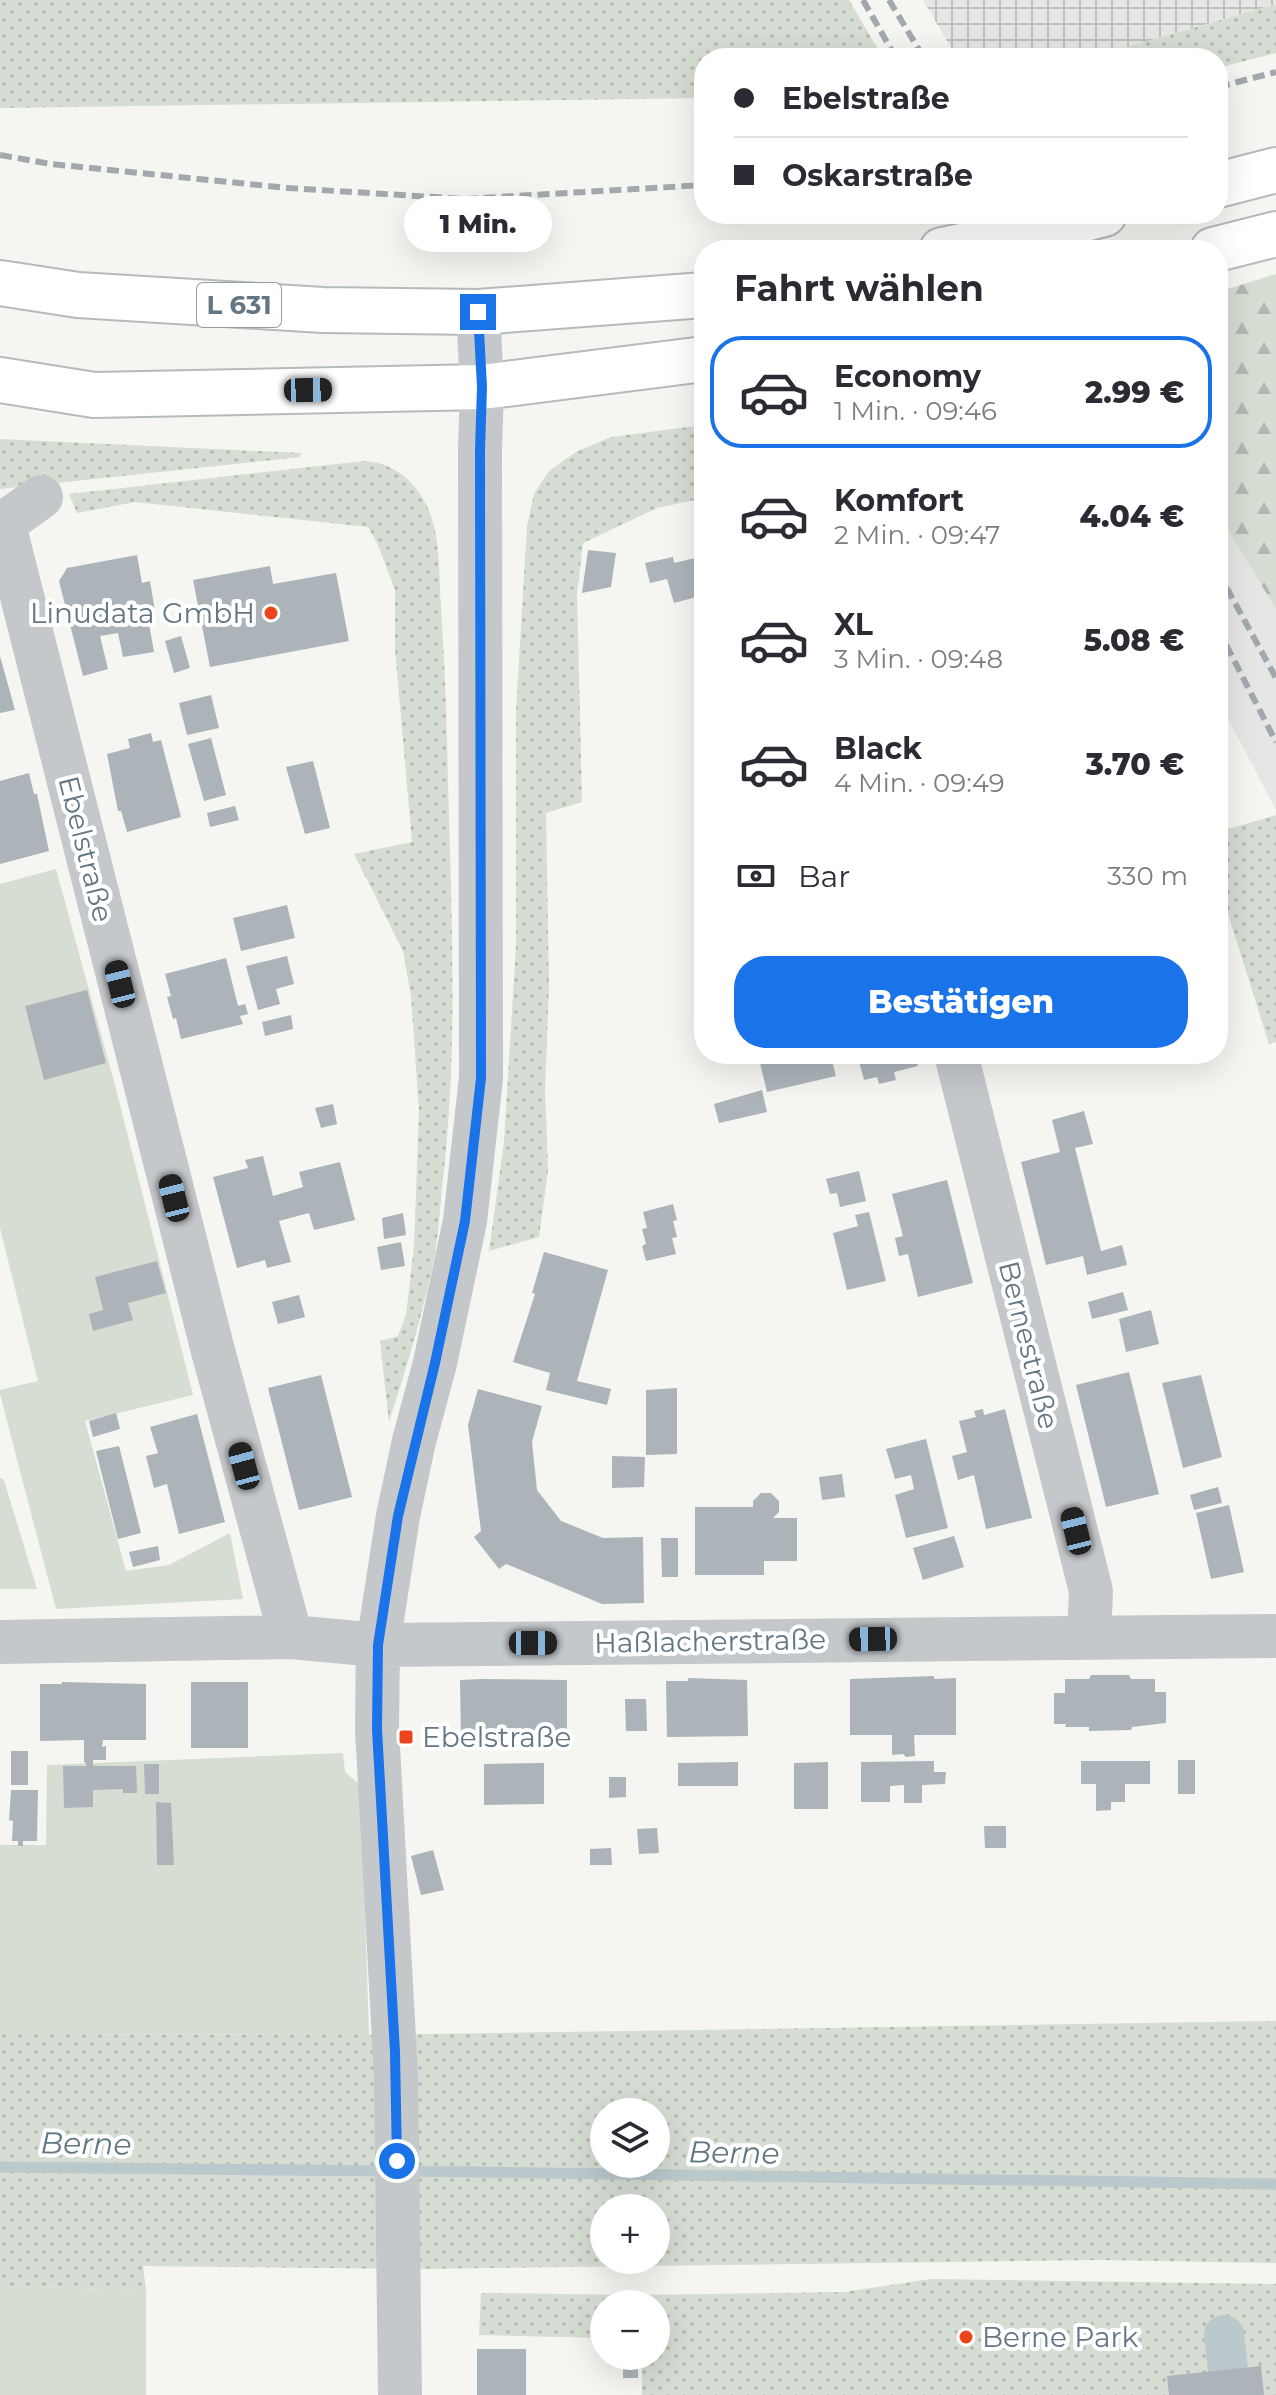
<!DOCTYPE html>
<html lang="de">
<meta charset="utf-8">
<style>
:root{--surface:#fff;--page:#f2f2f3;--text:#2b2b33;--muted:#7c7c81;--line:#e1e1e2;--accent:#1a73e8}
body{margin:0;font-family:Montserrat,sans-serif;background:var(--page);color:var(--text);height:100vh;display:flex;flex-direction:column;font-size:30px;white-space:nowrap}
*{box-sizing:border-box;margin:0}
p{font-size:26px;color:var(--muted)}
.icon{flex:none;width:44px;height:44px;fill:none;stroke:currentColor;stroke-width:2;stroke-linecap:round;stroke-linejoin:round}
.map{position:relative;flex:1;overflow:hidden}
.drawer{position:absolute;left:694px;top:240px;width:534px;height:824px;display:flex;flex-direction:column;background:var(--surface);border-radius:32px;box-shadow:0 8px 32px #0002}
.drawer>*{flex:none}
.hud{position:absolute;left:694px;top:48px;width:534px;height:176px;border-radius:32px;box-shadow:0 8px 32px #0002;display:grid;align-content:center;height:176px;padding:0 40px;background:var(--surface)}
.buttons{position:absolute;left:590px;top:2098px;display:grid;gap:16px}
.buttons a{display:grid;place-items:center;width:80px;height:80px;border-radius:50%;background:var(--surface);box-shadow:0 8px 32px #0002;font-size:40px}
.end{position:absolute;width:36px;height:36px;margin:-18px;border:10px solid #1a73e8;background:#fff;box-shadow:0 0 0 4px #fff}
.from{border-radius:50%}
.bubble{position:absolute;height:56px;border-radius:28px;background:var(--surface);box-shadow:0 8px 32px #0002;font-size:26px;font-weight:800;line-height:56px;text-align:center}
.car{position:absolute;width:24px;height:48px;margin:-24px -12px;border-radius:10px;box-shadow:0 0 6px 2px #0007;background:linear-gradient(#222 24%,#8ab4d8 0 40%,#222 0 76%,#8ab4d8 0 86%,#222 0)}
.hud b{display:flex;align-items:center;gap:28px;height:76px;font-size:30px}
.hud b+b{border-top:2px solid var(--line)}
.hud i{width:20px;height:20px;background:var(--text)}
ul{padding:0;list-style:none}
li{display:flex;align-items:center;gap:24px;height:112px;margin:0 16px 12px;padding:0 24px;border:4px solid transparent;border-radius:32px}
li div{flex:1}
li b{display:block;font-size:30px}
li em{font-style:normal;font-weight:800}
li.selected{border-color:var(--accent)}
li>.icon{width:72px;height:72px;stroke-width:1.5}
h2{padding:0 40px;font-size:36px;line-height:96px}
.pay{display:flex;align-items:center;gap:20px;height:88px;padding:0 40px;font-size:30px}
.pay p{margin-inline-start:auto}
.primary-button{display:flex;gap:16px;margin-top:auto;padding:16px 40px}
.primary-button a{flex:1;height:92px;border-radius:32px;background:var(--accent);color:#fff;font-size:32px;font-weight:800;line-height:92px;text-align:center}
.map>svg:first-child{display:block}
.built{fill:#e6e7e5}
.industrial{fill:url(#industrial-grid)}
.grass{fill:url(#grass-dots);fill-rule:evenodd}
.forest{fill:url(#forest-firs)}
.garden{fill:#d6ddd2}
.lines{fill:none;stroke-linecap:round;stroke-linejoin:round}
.stream{stroke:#bbc8cc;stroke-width:11}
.canal{stroke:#bbc8cc;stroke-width:40}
.building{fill:#acb4b9}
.major-casing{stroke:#b5babd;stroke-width:48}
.minor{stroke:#c5c8cb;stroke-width:44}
.major{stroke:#fff;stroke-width:44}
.rail{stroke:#a2a9ae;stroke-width:6;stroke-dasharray:12 6;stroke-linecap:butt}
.major-bridge-casing{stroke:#b5babd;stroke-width:48;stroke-linecap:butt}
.major-bridge{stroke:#fff;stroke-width:44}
.route{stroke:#1a73e8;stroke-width:10}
.poi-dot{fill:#ec451b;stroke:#fff;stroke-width:3}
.labels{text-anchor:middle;stroke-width:8;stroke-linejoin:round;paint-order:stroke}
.shield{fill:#fff;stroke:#929fa9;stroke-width:2}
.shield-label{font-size:26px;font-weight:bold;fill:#637684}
.poi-label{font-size:28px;fill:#637684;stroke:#fff;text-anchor:start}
.street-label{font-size:28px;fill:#637684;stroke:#fff}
.water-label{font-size:30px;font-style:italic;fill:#5e7981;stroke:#fff}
</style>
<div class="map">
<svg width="1276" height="2395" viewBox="0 0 1276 2395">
<defs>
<pattern id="industrial-grid" width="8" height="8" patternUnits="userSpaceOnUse" patternTransform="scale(2)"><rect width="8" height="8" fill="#e6e7e5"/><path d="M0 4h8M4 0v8" fill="none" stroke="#bec0bf"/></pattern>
<pattern id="grass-dots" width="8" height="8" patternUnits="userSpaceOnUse" patternTransform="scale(2)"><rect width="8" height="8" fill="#d6ddd2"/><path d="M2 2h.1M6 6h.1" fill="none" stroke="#b1b8b0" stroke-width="1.8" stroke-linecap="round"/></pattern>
<pattern id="forest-firs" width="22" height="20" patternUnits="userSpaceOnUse" patternTransform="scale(2)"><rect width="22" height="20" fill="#d6ddd2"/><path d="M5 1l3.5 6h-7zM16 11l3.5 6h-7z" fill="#b1b8b0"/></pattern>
</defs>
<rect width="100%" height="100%" fill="#f5f5f1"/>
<path class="built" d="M 1218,514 L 1276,609 L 1276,810 L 1218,700 Z"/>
<path class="industrial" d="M 923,0 L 1276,0 L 1276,4 L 1089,58 L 957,58 Z"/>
<path class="grass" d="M 0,0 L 849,0 L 883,58 L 704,58 L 704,98 L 0,108 Z
M 1276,4 L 1276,53 L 1218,68 L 1218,58 L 1089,58 Z
M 704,425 L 704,498 L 657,508 L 583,543 L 577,594 L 582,802 L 546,813 L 549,987 L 545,1089 L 548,1170 L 539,1237 L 489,1251 L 504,1142 L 516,947 L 516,711 L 527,526 L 534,494 L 549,471 L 576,452 L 611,437 Z
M 0,439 L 301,453 L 300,457 L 0,489 Z
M 364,461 C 397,462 422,487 432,519 C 439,541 439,567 440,591 C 443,641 446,691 447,741 C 450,890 460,1039 442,1187 C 440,1211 438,1236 434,1259 C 423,1314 406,1369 389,1422 L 380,1341 L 398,1336 L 406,1315 L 414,1246 L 419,1110 L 411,996 L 403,951 L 354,854 L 412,842 L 395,649 L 395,590 L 378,545 L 368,527 L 135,502 L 77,513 L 69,494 Z
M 1276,815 L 1276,1042 L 1269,1044 L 1218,882 L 1218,832 Z
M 1276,2021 L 1276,2263 L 1101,2260 L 412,2269 L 143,2266 L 146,2290 L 0,2286 L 0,2034 L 369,2035 ZM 604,2112 L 656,2112 L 656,2164 L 604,2164 ZM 604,2208 L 656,2208 L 656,2260 L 604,2260 Z
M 931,2279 L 1276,2284 L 1276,2395 L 642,2395 L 642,2356 L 656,2356 L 656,2304 L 604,2304 L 604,2338 L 479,2335 L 481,2293 L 639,2295 L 844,2292 Z"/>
<path class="forest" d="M 1276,274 L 1276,609 L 1218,514 L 1218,292 Z"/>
<path class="garden" d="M 56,869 L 116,1089 L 193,1395 L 85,1421 L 126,1571 L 169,1565 L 230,1533 L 243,1599 L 56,1609 L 0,1394 L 0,1390 L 38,1381 L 0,1228 L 0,884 Z
M 0,1478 L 4,1480 L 37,1589 L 0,1589 Z
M 343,1753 L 345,1772 L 361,1786 L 369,2035 L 0,2034 L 0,1845 L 46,1845 L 47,1765 Z
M 0,2286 L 146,2290 L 146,2395 L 0,2395 Z"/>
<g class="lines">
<path class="stream" d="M 0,2167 L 387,2171
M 405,2171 L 1276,2184"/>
<path class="canal" d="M 1224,2335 L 1231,2395"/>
</g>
<path class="building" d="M 1222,520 L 1227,529 L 1221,532 L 1218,522 Z
M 588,550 L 616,553 L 611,587 L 582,593 Z
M 137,555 L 142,583 L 150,581 L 156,617 L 148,618 L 154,652 L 123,657 L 118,633 L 100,636 L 108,669 L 83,676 L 59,581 L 67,568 Z
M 704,556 L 704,595 L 674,603 L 667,579 L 650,583 L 645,563 L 673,557 L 674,563 Z
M 270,566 L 273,584 L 336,573 L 349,641 L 210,667 L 193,580 Z
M 704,602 L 704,641 L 703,641 L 694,605 Z
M 181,636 L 190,668 L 174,673 L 165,641 Z
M 0,656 L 15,710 L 0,713 Z
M 211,695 L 219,728 L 187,735 L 179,703 Z
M 151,733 L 153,742 L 161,740 L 181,817 L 127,832 L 121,811 L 118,811 L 107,754 L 130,748 L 128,739 Z
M 211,738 L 226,795 L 204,801 L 188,744 Z
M 313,761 L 330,828 L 305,834 L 286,767 Z
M 29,773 L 34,794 L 37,794 L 49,851 L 0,864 L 0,781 Z
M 235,806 L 239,820 L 210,827 L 207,813 Z
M 287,905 L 295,938 L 241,951 L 233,918 Z
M 287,956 L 294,984 L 276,989 L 280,1004 L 258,1010 L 246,966 Z
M 226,958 L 238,1006 L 245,1004 L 248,1014 L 240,1016 L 243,1024 L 181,1039 L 176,1018 L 173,1019 L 167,997 L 171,996 L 165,974 Z
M 87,990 L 106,1063 L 44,1080 L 25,1006 Z
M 291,1015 L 293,1029 L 265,1036 L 262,1022 Z
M 787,1054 L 830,1054 L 836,1076 L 767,1092 L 760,1063 L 788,1056 Z
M 857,1054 L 915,1054 L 918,1066 L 894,1072 L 896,1080 L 879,1084 L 877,1077 L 864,1080 Z
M 762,1090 L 767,1112 L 719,1123 L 714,1104 Z
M 333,1104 L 337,1124 L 321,1128 L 315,1108 Z
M 1084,1111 L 1093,1144 L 1075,1148 L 1101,1251 L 1122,1245 L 1127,1265 L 1087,1275 L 1083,1256 L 1046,1265 L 1021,1162 L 1060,1152 L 1052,1120 Z
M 263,1156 L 273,1196 L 303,1187 L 299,1172 L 340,1162 L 355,1220 L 314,1230 L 309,1213 L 279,1221 L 291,1262 L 267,1268 L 265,1260 L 237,1268 L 213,1177 L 248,1168 L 245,1160 Z
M 859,1171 L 866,1201 L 840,1207 L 837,1193 L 830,1194 L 826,1179 Z
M 947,1180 L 973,1283 L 918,1297 L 908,1254 L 899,1256 L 895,1238 L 903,1236 L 892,1194 Z
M 673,1204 L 677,1220 L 673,1221 L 677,1237 L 672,1238 L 676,1254 L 646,1261 L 642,1246 L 646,1244 L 642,1229 L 647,1228 L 643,1212 Z
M 869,1212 L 886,1281 L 847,1290 L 833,1233 L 858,1226 L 855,1215 Z
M 403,1213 L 406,1235 L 384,1239 L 382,1218 Z
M 401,1242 L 405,1266 L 381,1270 L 377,1247 Z
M 544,1252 L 608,1270 L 577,1381 L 611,1389 L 607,1405 L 546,1390 L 550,1373 L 513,1362 L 535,1294 L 532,1293 Z
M 157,1261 L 166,1293 L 128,1303 L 133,1320 L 93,1331 L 89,1314 L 103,1310 L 95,1277 Z
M 1123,1292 L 1128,1310 L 1092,1319 L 1088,1302 Z
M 299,1295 L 305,1317 L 278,1324 L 272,1302 Z
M 1151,1310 L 1159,1344 L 1126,1352 L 1119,1319 Z
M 1129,1372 L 1159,1494 L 1106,1507 L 1076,1385 Z
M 321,1375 L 352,1497 L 299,1510 L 268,1388 Z
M 1201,1375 L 1222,1457 L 1183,1468 L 1162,1383 Z
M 677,1388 L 677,1454 L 646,1455 L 646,1390 Z
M 478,1389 L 542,1406 L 532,1442 L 537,1490 L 561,1521 L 603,1538 L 643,1537 L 644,1603 L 602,1604 L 506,1564 L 499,1569 L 474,1537 L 481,1531 L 468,1425 Z
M 983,1409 L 984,1415 L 1005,1409 L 1032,1518 L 986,1529 L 974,1475 L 958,1480 L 952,1456 L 967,1452 L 959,1421 L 976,1417 L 974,1411 Z
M 116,1413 L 120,1429 L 93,1437 L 89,1421 Z
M 197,1414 L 225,1522 L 179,1534 L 167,1484 L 154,1488 L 146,1456 L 158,1453 L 150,1427 Z
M 926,1439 L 948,1528 L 906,1538 L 895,1495 L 914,1489 L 911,1475 L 895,1479 L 886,1449 Z
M 119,1446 L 141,1533 L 118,1539 L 96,1451 Z
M 612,1456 L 645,1457 L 644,1487 L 612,1488 Z
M 842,1474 L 845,1497 L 822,1500 L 819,1477 Z
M 1218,1487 L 1222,1503 L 1194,1510 L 1190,1495 Z
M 761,1493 L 771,1493 L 779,1501 L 779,1512 L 773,1518 L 797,1518 L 797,1561 L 764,1561 L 764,1575 L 695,1575 L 695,1507 L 753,1507 L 753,1501 Z
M 1229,1505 L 1244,1572 L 1211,1579 L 1196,1513 Z
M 954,1536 L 964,1567 L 923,1580 L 913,1548 Z
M 661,1538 L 678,1538 L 678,1577 L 662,1577 Z
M 158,1546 L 160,1560 L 133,1567 L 129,1552 Z
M 1091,1675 L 1129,1675 L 1131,1679 L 1155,1679 L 1155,1692 L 1166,1692 L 1166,1723 L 1132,1727 L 1131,1730 L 1089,1731 L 1089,1727 L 1065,1727 L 1066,1724 L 1054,1724 L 1054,1693 L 1065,1693 L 1065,1679 L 1089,1679 Z
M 934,1676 L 934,1679 L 956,1678 L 956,1735 L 914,1735 L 915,1756 L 906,1757 L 903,1754 L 892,1755 L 892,1735 L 850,1735 L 850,1679 Z
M 688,1678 L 747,1680 L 748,1736 L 667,1737 L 666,1681 L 688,1681 Z
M 482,1679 L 567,1680 L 567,1737 L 461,1738 L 460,1680 Z
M 62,1682 L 146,1684 L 146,1740 L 103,1740 L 102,1747 L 106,1746 L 106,1760 L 93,1760 L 93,1766 L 136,1766 L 137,1793 L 123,1793 L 123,1789 L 93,1790 L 93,1807 L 64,1808 L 63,1766 L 87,1766 L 84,1761 L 84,1740 L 40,1741 L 40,1684 L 62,1684 Z
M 191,1682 L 248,1682 L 248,1748 L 191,1748 Z
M 625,1699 L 646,1699 L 647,1731 L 626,1731 Z
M 11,1751 L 28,1751 L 28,1785 L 11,1785 Z
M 1178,1760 L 1195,1760 L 1195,1794 L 1178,1794 Z
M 934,1761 L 934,1772 L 946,1772 L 945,1784 L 922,1785 L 922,1803 L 904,1803 L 904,1785 L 890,1786 L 890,1802 L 861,1802 L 861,1762 Z
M 1081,1761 L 1150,1761 L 1150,1784 L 1125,1784 L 1125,1802 L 1111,1802 L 1111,1810 L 1096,1811 L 1096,1784 L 1081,1784 Z
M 738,1762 L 738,1786 L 678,1786 L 678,1763 Z
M 828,1762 L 828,1809 L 794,1809 L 794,1763 Z
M 544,1763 L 544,1804 L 484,1805 L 484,1764 Z
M 144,1764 L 159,1764 L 159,1794 L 145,1794 Z
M 609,1777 L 626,1777 L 626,1797 L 609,1798 Z
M 11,1790 L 38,1790 L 37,1841 L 23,1841 L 23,1846 L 18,1846 L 18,1841 L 12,1841 L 13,1821 L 9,1820 Z
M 156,1802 L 171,1803 L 174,1865 L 157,1865 Z
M 984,1826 L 1006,1826 L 1006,1848 L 985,1848 Z
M 657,1828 L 659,1853 L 639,1854 L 637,1829 Z
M 611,1848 L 612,1865 L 590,1865 L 590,1849 Z
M 433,1850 L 444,1890 L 421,1895 L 411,1856 Z
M 477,2349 L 526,2349 L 526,2395 L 477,2395 Z
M 623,2356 L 638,2356 L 638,2378 L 623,2378 Z
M 1261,2366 L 1264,2395 L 1169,2395 L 1167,2376 Z"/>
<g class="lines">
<g class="major-casing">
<path id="major" d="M 1218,185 L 1276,170
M 1046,229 L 1104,214
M 942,250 L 986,241
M 1213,250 L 1276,234
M 0,283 L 78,295 L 323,310 L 478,312 L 704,295
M 0,380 L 94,395 L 482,387 L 704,359"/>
</g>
<path class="minor" d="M 4,525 L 213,1351 L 291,1637
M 0,526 L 41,497
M 956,1054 L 1091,1591 L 1089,1637
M 0,1642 L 291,1637 L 378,1645 L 1276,1636
M 400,2395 L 396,2076 L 377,1729 L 378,1645 L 398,1516 L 414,1441 L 435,1363 L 465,1221 L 481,1078 L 480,450 L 482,387 L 478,312"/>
<use href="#major" class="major"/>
<path class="rail" d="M 863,0 L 896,58
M 889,0 L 924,58
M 1218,87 L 1276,72
M 0,155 L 51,164 L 288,188 L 464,199 L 704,185
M 987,214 L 1008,250
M 1015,214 L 1036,250
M 1218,572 L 1276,678
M 1218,629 L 1276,742"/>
<g class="major-bridge-casing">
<path id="major-bridge" d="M 986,241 L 1046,229"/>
</g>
<use href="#major-bridge" class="major-bridge"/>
</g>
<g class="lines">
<path class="route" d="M 397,2161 L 395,2052 L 377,1729 L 378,1645 L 398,1516 L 435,1363 L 465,1221 L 481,1078 L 480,450 L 482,387 L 478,312"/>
</g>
<g class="poi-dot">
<circle cx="271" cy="613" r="8"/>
<rect x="398" y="1729" width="16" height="16" rx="4"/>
<circle cx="966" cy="2337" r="8"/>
</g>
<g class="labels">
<rect class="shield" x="197" y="283" width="84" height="44" rx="6"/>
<g class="shield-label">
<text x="239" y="314">L 631</text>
</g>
<g class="poi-label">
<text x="255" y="623" text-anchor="end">Linudata GmbH</text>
<text x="422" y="1747">Ebelstraße</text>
<text x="982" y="2347">Berne Park</text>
</g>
<g class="street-label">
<text transform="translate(86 849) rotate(76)" y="10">Ebelstraße</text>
<text transform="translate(1029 1345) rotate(76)" y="10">Bernestraße</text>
<text transform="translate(710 1641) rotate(-1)" y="10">Haßlacherstraße</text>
</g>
<g class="water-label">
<text transform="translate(86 2144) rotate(1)" y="10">Berne</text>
<text transform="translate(734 2153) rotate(1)" y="10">Berne</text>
</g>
</g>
</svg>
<div class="buttons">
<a><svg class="icon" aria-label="layers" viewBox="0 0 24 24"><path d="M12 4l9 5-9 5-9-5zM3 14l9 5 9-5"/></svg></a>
<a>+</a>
<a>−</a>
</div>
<i class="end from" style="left:397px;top:2161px"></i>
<i class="end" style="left:478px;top:312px"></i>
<div class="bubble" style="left:404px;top:196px;width:148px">1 Min.</div>
<i class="car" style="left:308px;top:390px;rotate:89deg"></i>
<i class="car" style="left:120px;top:984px;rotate:346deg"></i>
<i class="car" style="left:174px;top:1198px;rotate:346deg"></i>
<i class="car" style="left:244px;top:1466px;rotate:345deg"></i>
<i class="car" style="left:1076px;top:1531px;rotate:346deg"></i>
<i class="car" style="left:873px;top:1639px;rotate:269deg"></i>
<i class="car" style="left:533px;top:1643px;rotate:90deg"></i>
<div class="hud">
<b><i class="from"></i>Ebelstraße</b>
<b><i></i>Oskarstraße</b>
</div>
<section class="drawer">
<h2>Fahrt wählen</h2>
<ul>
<li class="selected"><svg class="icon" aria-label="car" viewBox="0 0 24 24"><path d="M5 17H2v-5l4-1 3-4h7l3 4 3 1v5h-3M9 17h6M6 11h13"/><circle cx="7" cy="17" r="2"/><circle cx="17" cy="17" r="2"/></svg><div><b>Economy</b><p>1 Min. · 09:46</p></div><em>2.99 €</em></li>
<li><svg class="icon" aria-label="car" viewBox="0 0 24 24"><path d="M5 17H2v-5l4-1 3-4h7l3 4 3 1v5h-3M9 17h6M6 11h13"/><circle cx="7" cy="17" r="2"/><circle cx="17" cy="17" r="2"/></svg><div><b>Komfort</b><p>2 Min. · 09:47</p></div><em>4.04 €</em></li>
<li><svg class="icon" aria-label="car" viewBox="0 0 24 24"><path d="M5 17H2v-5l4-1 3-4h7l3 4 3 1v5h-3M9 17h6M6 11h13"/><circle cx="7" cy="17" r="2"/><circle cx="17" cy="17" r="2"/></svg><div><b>XL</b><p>3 Min. · 09:48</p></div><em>5.08 €</em></li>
<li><svg class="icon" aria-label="car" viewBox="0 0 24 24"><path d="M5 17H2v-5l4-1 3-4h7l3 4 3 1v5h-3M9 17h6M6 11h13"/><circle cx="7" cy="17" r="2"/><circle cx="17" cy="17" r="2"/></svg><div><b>Black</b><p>4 Min. · 09:49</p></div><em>3.70 €</em></li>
</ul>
<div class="pay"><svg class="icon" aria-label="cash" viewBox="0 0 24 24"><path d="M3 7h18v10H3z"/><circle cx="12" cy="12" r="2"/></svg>Bar<p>330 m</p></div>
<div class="primary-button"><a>Bestätigen</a></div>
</section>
</div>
